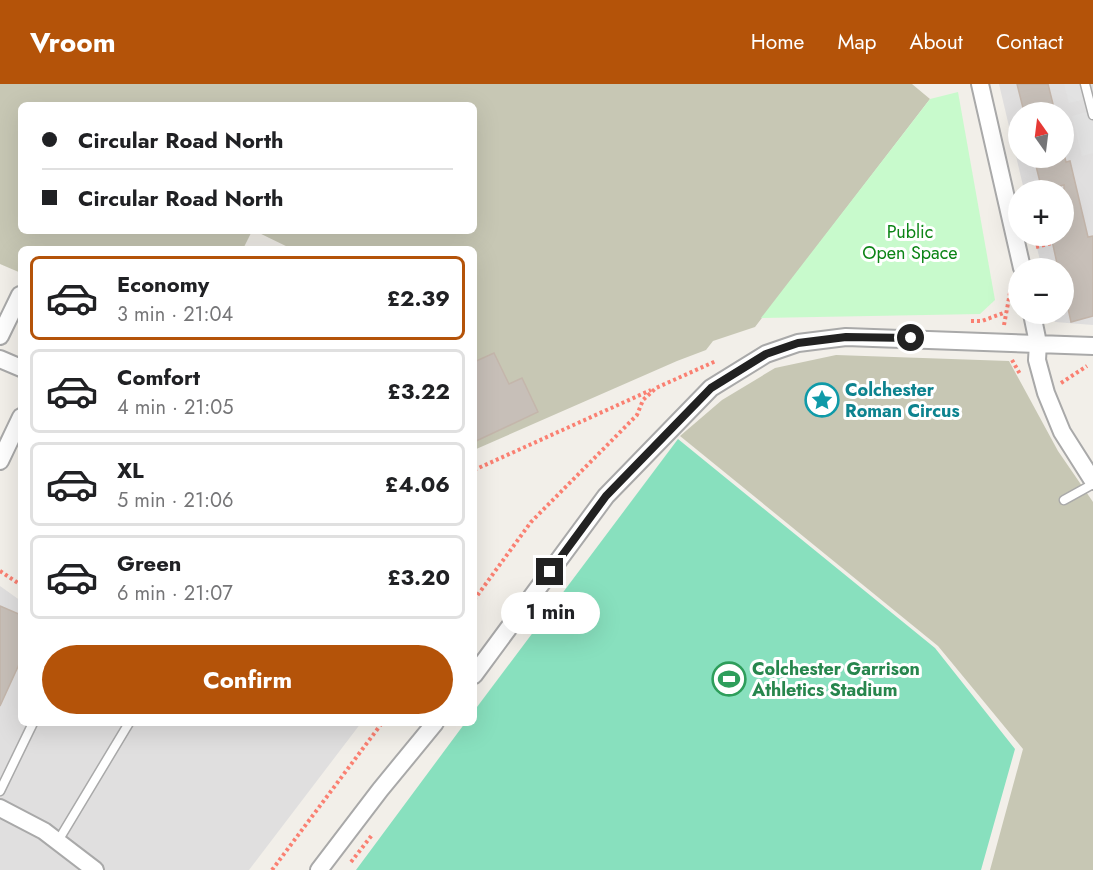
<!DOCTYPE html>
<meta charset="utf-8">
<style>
:root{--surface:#fff;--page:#f2f2f2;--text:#202124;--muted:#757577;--line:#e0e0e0;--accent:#b45309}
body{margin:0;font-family:Jost,sans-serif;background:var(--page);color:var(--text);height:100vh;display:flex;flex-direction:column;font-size:22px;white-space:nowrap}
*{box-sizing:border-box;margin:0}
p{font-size:20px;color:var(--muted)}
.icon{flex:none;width:33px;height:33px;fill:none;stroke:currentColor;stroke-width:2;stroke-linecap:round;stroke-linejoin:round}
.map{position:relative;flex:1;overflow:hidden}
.details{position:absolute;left:18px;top:162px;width:459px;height:480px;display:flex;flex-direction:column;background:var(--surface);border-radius:9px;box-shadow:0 6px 24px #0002}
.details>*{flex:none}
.top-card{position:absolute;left:18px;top:18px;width:459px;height:132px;border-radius:9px;box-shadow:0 6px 24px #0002;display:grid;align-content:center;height:132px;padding:0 24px;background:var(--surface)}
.needle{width:39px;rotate:346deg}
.controls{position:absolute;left:1008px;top:18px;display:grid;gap:12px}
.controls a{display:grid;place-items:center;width:66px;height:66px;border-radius:50%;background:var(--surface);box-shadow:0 6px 24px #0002;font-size:30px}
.end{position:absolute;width:27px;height:27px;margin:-14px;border:8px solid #222;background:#fff;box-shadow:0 0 0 3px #fff}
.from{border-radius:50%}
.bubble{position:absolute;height:42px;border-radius:21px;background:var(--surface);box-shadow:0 6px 24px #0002;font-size:20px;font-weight:700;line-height:42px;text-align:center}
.top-card b{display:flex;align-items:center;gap:21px;height:57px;font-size:22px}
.top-card b+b{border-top:2px solid var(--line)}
.top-card i{width:15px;height:15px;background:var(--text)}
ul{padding:10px 0 0;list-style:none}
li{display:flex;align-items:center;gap:18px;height:84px;margin:0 12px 9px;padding:0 12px;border:3px solid var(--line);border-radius:9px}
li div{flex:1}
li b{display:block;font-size:22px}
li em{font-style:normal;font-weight:700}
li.on{border-color:var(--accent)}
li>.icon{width:54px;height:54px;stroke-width:1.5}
.action{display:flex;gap:12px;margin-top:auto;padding:12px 24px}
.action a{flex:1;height:69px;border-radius:36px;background:var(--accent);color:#fff;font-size:24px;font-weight:700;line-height:69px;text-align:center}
header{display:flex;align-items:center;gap:36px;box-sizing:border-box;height:84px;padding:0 30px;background:var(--accent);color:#fff}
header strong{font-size:28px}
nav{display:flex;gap:33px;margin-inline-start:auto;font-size:21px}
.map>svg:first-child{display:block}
.residential{fill:#e0dfdf;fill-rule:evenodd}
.construction{fill:#c7c7b4}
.park{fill:#c8facc}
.pitch{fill:#88e0be}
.parking{fill:#e2e2e2}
.building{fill:#c7bfb8;stroke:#c4b6ab;stroke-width:1.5}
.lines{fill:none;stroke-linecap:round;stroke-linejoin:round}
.lane-casing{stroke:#a9a9a9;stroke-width:11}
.street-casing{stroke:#a9a9a9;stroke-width:20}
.path{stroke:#fa8072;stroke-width:4;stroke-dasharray:3 3;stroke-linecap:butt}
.lane{stroke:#fff;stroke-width:8}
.street{stroke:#fff;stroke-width:16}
.route{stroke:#222;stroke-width:8}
.labels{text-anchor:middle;stroke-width:6;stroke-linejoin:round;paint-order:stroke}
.park-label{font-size:18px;fill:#0c8416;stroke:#fff}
.culture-label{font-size:18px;font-weight:bold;fill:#0d838f;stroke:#fff;text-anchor:start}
.leisure-label{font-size:18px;font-weight:bold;fill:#27864d;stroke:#fff;text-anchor:start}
</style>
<header>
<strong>Vroom</strong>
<nav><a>Home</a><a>Map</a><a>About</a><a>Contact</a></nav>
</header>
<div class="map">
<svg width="1093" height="786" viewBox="0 0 1093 786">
<rect width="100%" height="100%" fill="#f2efe9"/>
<path class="residential" d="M 999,0 L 1093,0 L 1093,241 L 1055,238 L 1053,230 L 1064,230 L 1064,184 L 1042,184 L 1034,152 L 1064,152 L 1064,106 L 1024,106 ZM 1018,28 L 1064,28 L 1064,74 L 1018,74 Z
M 0,502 L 21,517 L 21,639 L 361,639 L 249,786 L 0,786 Z"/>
<path class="construction" d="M 0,0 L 912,0 L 930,15 L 755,243 L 713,257 L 706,266 L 677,277 L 474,366 L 474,165 L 292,165 L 255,147 L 474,147 L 474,21 L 21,21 L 21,147 L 252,147 L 243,165 L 21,165 L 21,189 L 0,180 Z
M 836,271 L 1009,277 L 1058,367 L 1093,418 L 1093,786 L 990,786 L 1023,665 L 938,562 L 680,352 L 722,316 L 775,284 Z"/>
<path class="park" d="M 958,8 L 995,216 L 980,230 L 761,234 L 930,15 Z"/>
<path class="pitch" d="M 678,355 L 935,564 L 1015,665 L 981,786 L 356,786 L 465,639 L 474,639 L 474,627 Z"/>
<path class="parking" d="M 1064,0 L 1083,0 L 1087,15 L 1069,19 Z
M 1090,27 L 1093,40 L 1093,69 L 1082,72 L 1072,32 Z"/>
<path class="building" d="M 1017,0 L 1048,0 L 1055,28 L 1024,28 Z
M 1034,74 L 1065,74 L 1066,78 L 1070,77 L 1088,153 L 1093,152 L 1093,232 L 1071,238 L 1064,206 L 1064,184 L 1058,184 L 1051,152 L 1064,152 L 1064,101 L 1042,106 Z
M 494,269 L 509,300 L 522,294 L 538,328 L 474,358 L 474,278 Z
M 0,522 L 21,531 L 21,576 L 0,622 Z"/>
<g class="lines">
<g class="lane-casing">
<path id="lane" d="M 1085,0 L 1093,31
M 1064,416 L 1093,400
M 0,707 L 33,639
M 58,757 L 129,639"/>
</g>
<g class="street-casing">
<path id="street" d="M 980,0 L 1022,184
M 1032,230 L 1038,259 L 1037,276 L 1046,309 L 1062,348 L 1093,397
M 0,252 L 20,211 L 21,212
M 0,275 L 21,284
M 0,377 L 21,333
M 474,591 L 606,412 L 711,304 L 766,270 L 798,259 L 846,253 L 1093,262
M 0,724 L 44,747 L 95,786
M 319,786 L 380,706 L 435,639"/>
</g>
<path class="path" d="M 1036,163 L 1052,159
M 971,237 L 982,237 L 1006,228
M 1004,241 L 1012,198
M 1012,276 L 1020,290
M 1061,299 L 1087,282
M 474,386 L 651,306
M 0,487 L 21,501
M 474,516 L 531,438 L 637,331 L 643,316 L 656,304 L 716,277
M 351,778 L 372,751
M 272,786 L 382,639"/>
<use href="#lane" class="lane"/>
<use href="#street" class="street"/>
</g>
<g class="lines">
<path class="route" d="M 550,488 L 606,412 L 711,304 L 766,270 L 798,259 L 846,253 L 911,254"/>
</g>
<defs>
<g id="sight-ring" transform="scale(1.725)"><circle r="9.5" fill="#fff" stroke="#0f9aa8" stroke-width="1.5"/><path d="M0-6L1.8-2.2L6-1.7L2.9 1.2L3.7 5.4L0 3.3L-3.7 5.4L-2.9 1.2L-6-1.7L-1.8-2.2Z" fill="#0f9aa8"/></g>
<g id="stadium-ring" transform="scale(1.725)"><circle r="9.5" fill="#fff" stroke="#2e9e5b" stroke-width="1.5"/><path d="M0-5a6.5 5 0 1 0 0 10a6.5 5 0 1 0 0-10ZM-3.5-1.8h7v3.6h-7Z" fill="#2e9e5b"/></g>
</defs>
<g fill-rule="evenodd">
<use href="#sight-ring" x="822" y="316"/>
<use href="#stadium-ring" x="729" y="595"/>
</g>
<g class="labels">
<g class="park-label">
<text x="910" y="154">Public<tspan x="910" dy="21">Open Space</tspan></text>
</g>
<g class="culture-label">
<text x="845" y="312">Colchester<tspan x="845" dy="21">Roman Circus</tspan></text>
</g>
<g class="leisure-label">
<text x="752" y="591">Colchester Garrison<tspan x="752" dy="21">Athletics Stadium</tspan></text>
</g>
</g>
</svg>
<div class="controls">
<a><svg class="needle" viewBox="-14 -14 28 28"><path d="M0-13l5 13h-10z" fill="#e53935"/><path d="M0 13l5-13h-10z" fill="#757577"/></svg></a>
<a>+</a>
<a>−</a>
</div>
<i class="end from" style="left:911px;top:254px"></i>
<i class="end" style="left:550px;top:488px"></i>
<div class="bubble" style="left:501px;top:508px;width:99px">1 min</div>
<div class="top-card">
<b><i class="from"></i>Circular Road North</b>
<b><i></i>Circular Road North</b>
</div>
<section class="details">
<ul>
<li class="on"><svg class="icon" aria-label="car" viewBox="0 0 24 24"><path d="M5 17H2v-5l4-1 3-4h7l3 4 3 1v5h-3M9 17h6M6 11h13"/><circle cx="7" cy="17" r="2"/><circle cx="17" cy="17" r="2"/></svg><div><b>Economy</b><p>3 min · 21:04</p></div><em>£2.39</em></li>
<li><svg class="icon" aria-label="car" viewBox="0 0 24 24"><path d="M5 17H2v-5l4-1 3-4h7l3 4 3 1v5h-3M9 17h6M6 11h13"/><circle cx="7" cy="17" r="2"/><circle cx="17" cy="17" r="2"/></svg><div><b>Comfort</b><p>4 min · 21:05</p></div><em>£3.22</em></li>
<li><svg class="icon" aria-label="car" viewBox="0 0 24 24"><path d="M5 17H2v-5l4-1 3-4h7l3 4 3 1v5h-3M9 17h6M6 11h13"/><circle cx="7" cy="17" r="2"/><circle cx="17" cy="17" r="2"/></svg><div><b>XL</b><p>5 min · 21:06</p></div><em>£4.06</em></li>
<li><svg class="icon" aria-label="car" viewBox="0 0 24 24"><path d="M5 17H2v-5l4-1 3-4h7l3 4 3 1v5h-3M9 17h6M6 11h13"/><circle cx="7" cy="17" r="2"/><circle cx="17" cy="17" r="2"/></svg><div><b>Green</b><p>6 min · 21:07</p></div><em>£3.20</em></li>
</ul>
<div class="action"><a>Confirm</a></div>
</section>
</div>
